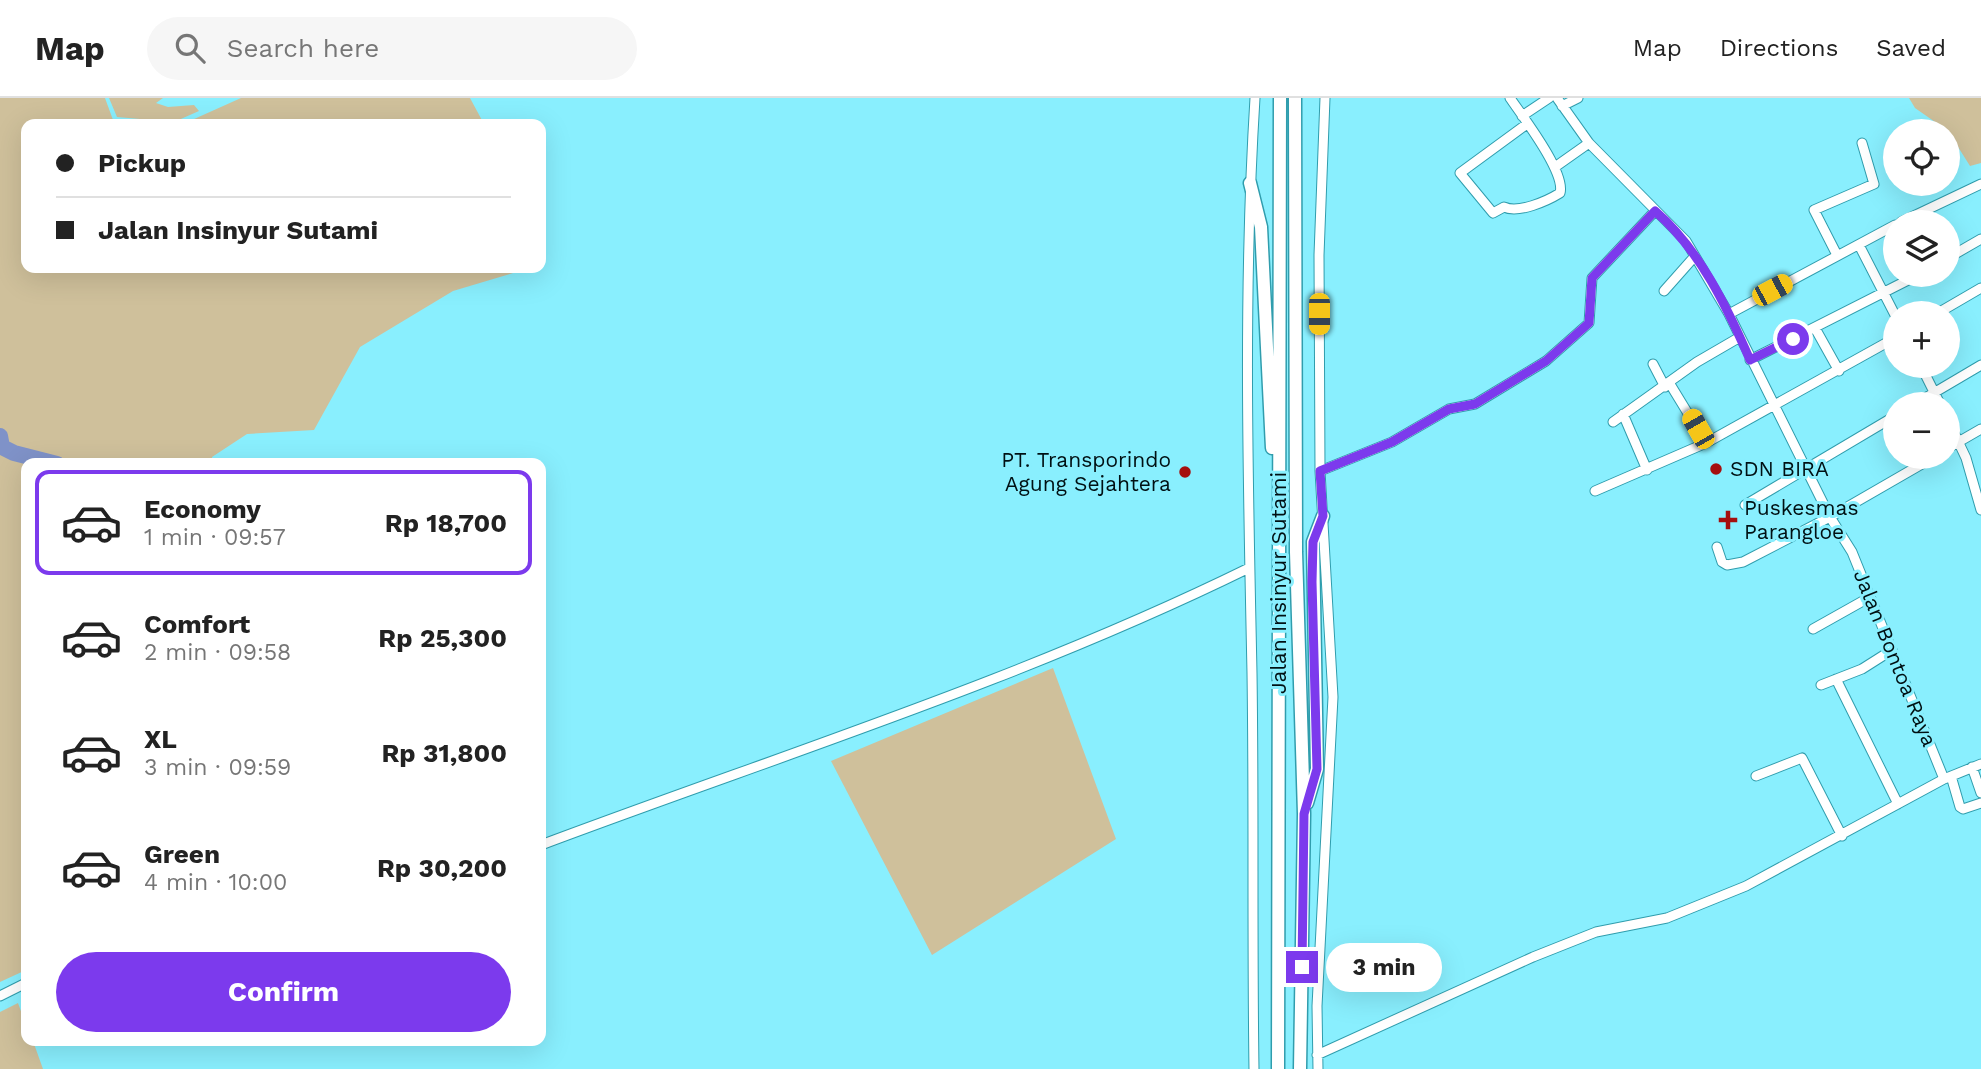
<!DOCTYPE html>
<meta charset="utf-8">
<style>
:root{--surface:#fff;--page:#f6f6f6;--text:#222;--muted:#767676;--line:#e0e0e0;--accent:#7c3aed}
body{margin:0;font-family:"Work Sans",sans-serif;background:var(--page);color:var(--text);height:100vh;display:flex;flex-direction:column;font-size:26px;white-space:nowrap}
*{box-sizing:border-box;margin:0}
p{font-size:23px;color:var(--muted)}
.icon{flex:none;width:38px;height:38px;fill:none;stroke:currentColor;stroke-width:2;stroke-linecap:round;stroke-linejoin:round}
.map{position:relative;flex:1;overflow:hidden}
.details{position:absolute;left:21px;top:360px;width:525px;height:588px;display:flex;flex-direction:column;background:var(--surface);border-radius:14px;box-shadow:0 7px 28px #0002}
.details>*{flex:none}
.banner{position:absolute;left:21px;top:21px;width:525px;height:154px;border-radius:14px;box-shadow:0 7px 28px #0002;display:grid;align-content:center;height:154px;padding:0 35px;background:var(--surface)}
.controls{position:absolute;left:1883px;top:21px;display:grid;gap:14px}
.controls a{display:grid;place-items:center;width:77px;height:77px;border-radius:50%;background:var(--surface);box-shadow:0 7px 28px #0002;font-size:35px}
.end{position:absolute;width:32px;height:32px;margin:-16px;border:9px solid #7c3aed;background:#fff;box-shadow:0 0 0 4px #fff}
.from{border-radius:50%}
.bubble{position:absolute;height:49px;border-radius:24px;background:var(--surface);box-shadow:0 7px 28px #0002;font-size:23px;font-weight:700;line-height:49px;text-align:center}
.car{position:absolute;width:21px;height:42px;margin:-21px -10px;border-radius:9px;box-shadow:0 0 5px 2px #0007;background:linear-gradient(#f5c518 24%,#345 0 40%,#f5c518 0 76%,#345 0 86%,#f5c518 0)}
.banner b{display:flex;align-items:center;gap:24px;height:66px;font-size:26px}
.banner b+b{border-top:2px solid var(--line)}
.banner i{width:18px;height:18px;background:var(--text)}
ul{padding:12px 0 0;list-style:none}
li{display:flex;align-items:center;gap:21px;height:105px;margin:0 14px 10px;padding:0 21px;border:4px solid transparent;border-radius:14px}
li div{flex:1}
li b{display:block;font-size:26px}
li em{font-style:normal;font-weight:700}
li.active{border-color:var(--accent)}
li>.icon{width:63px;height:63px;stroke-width:1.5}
.action{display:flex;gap:14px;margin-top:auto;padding:14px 35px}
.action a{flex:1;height:80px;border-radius:42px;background:var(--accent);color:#fff;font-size:28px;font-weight:700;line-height:80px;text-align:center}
header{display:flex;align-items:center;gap:42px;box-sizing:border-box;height:98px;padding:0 35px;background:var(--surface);border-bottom:2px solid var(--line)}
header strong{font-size:33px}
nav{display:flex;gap:38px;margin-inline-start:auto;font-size:24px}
.search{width:490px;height:63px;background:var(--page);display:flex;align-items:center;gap:18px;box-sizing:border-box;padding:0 24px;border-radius:38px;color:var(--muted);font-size:26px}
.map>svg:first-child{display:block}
.green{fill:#cfc09b}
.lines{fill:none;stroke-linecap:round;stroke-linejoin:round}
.river{stroke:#7f92c8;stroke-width:16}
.minor-casing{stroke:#309dad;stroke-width:11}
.highway-casing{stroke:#309dad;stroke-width:15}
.minor{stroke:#fff;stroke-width:9}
.highway{stroke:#fff;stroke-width:12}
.route{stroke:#7c3aed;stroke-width:9}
.poi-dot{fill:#a50f0e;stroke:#89effe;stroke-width:2.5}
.labels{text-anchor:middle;stroke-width:6;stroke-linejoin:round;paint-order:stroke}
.poi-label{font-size:21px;fill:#001013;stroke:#89effe;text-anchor:start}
.street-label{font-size:21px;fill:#001013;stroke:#89effe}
</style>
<header>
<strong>Map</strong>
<div class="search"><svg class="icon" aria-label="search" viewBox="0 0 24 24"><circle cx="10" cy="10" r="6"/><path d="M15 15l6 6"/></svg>Search here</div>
<nav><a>Map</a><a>Directions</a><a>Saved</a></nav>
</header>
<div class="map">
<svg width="1981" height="971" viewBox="0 0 1981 971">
<rect width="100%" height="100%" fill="#89effe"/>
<path class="green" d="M 0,0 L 105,0 L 113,22 L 159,26 L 26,26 L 26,170 L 530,170 L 453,193 L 360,249 L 314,332 L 247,336 L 212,359 L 213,366 L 26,366 L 26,872 L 0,884 Z
M 109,0 L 163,0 L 156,5 L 168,9 L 194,7 L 199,13 L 174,24 L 117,19 Z
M 241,0 L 470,0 L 484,26 L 183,26 Z
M 1909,0 L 1981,0 L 1981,65 L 1970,68 L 1948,33 L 1915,10 Z
M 1053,570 L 1116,741 L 932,857 L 831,663 Z
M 18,905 L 26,927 L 26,943 L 33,943 L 43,971 L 0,971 L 0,914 Z"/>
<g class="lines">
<path class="river" d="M 0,338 L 2,349 L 14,355 L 57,366"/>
<g class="minor-casing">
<path id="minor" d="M 1510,0 C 1523,19 1566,75 1560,95 C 1547,103 1518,116 1504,109 L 1493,115 L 1460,75 L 1527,26
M 1557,0 L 1589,45 L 1686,143 L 1729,216 L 1830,419 L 1852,454 L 1944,681
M 1562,8 L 1578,0
M 1522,18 L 1549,0
M 1555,69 L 1589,45
M 1901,124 L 1981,86
M 1859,147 L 1895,217
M 1837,157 L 1814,112 L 1874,86 L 1862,45
M 1948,160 L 1981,141
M 1664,193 L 1695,158
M 1938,215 L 1981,190
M 1729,216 L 1895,127
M 1815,230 L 1839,273
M 1750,262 L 1918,177
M 1653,266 L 1665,289
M 1921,268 L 1940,306
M 1670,286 L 1706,345
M 1915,306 L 1981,267
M 1623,316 L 1647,372
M 1948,322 L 1966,360 L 1981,412
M 1613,324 L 1697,264 L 1740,239
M 1948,350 L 1981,331
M 1320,373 L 1392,344 L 1449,311 L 1475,306 L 1546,263 L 1589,225 L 1592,180 L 1655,113
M 1595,393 L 1706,345 L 1895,240
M 1745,407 L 1895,318
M 1717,449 L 1722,464 L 1727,467 L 1743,464 L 1830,419 L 1934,359
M 1813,531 L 1870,499
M 1836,581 L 1898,706
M 1821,587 L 1862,571 L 1892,552
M 1972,669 L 1981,695
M 1756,678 L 1802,660 L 1842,738
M 1951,678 L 1960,709 L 1963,711 L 1981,705
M 541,747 C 778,658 1021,582 1249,470
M 0,898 L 26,885
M 1317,957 L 1533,859 L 1596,834 L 1667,820 L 1746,788 L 1944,681 L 1981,666
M 1254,971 C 1252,839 1254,707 1252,575 C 1248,383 1243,192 1255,0
M 1318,971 L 1317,908 L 1333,599 L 1320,373 L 1319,157 L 1325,0"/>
</g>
<g class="highway-casing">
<path id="highway" d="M 1295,0 L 1296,454 L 1304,716 L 1300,971
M 1250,85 L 1261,129 L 1272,350
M 1307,705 L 1317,671 L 1313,444 L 1323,418
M 1278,971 L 1280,0"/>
</g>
<use href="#minor" class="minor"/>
<use href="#highway" class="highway"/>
</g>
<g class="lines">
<path class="route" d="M 1302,869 L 1304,716 L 1317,671 L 1312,484 L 1313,444 L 1323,418 L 1320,373 L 1392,344 L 1449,311 L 1475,306 L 1546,263 L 1589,225 L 1592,180 L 1655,113 C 1700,152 1727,209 1750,262 L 1793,241"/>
</g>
<g class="poi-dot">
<circle cx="1716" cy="371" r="7"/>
<circle cx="1185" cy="374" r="7"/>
<path d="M1724.5 411.5h7v7h7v7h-7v7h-7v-7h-7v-7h7z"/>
</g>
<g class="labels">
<g class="poi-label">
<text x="1171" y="369" text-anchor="end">PT. Transporindo<tspan x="1171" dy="24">Agung Sejahtera</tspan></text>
<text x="1730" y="378">SDN BIRA</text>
<text x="1744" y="417">Puskesmas<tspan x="1744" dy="24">Parangloe</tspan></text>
</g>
<g class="street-label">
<text transform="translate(1279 485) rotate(-90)" y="7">Jalan Insinyur Sutami</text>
<text transform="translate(1895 560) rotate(68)" y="7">Jalan Bontoa Raya</text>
</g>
</g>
</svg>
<div class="controls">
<a><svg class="icon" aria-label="locate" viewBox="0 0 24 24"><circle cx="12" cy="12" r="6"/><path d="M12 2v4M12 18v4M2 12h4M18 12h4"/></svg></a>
<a><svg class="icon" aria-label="layers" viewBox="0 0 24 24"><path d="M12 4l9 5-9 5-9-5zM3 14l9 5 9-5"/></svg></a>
<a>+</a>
<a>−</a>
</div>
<i class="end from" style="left:1793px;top:241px"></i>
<i class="end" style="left:1302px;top:869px"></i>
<div class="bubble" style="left:1326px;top:845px;width:116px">3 min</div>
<i class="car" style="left:1772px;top:192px;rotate:62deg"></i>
<i class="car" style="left:1319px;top:216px;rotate:180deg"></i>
<i class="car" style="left:1698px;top:331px;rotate:330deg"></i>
<div class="banner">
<b><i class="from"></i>Pickup</b>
<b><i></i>Jalan Insinyur Sutami</b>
</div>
<section class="details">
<ul>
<li class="active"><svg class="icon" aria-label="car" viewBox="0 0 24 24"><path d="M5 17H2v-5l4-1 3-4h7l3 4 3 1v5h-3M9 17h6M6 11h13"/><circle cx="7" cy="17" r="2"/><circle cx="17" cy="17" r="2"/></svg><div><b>Economy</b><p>1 min · 09:57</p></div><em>Rp 18,700</em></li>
<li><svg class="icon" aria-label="car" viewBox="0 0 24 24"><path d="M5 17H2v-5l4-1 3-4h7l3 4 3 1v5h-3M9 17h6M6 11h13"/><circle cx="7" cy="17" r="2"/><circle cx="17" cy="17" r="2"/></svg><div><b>Comfort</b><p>2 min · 09:58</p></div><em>Rp 25,300</em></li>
<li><svg class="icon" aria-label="car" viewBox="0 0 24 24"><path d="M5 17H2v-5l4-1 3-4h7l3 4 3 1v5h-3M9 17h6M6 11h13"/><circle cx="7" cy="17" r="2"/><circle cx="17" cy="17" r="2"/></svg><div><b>XL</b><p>3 min · 09:59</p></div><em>Rp 31,800</em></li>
<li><svg class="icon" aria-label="car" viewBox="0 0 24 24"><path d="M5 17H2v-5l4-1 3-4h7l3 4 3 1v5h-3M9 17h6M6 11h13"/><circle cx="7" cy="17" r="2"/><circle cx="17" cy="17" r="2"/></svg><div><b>Green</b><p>4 min · 10:00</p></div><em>Rp 30,200</em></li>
</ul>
<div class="action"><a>Confirm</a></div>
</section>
</div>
